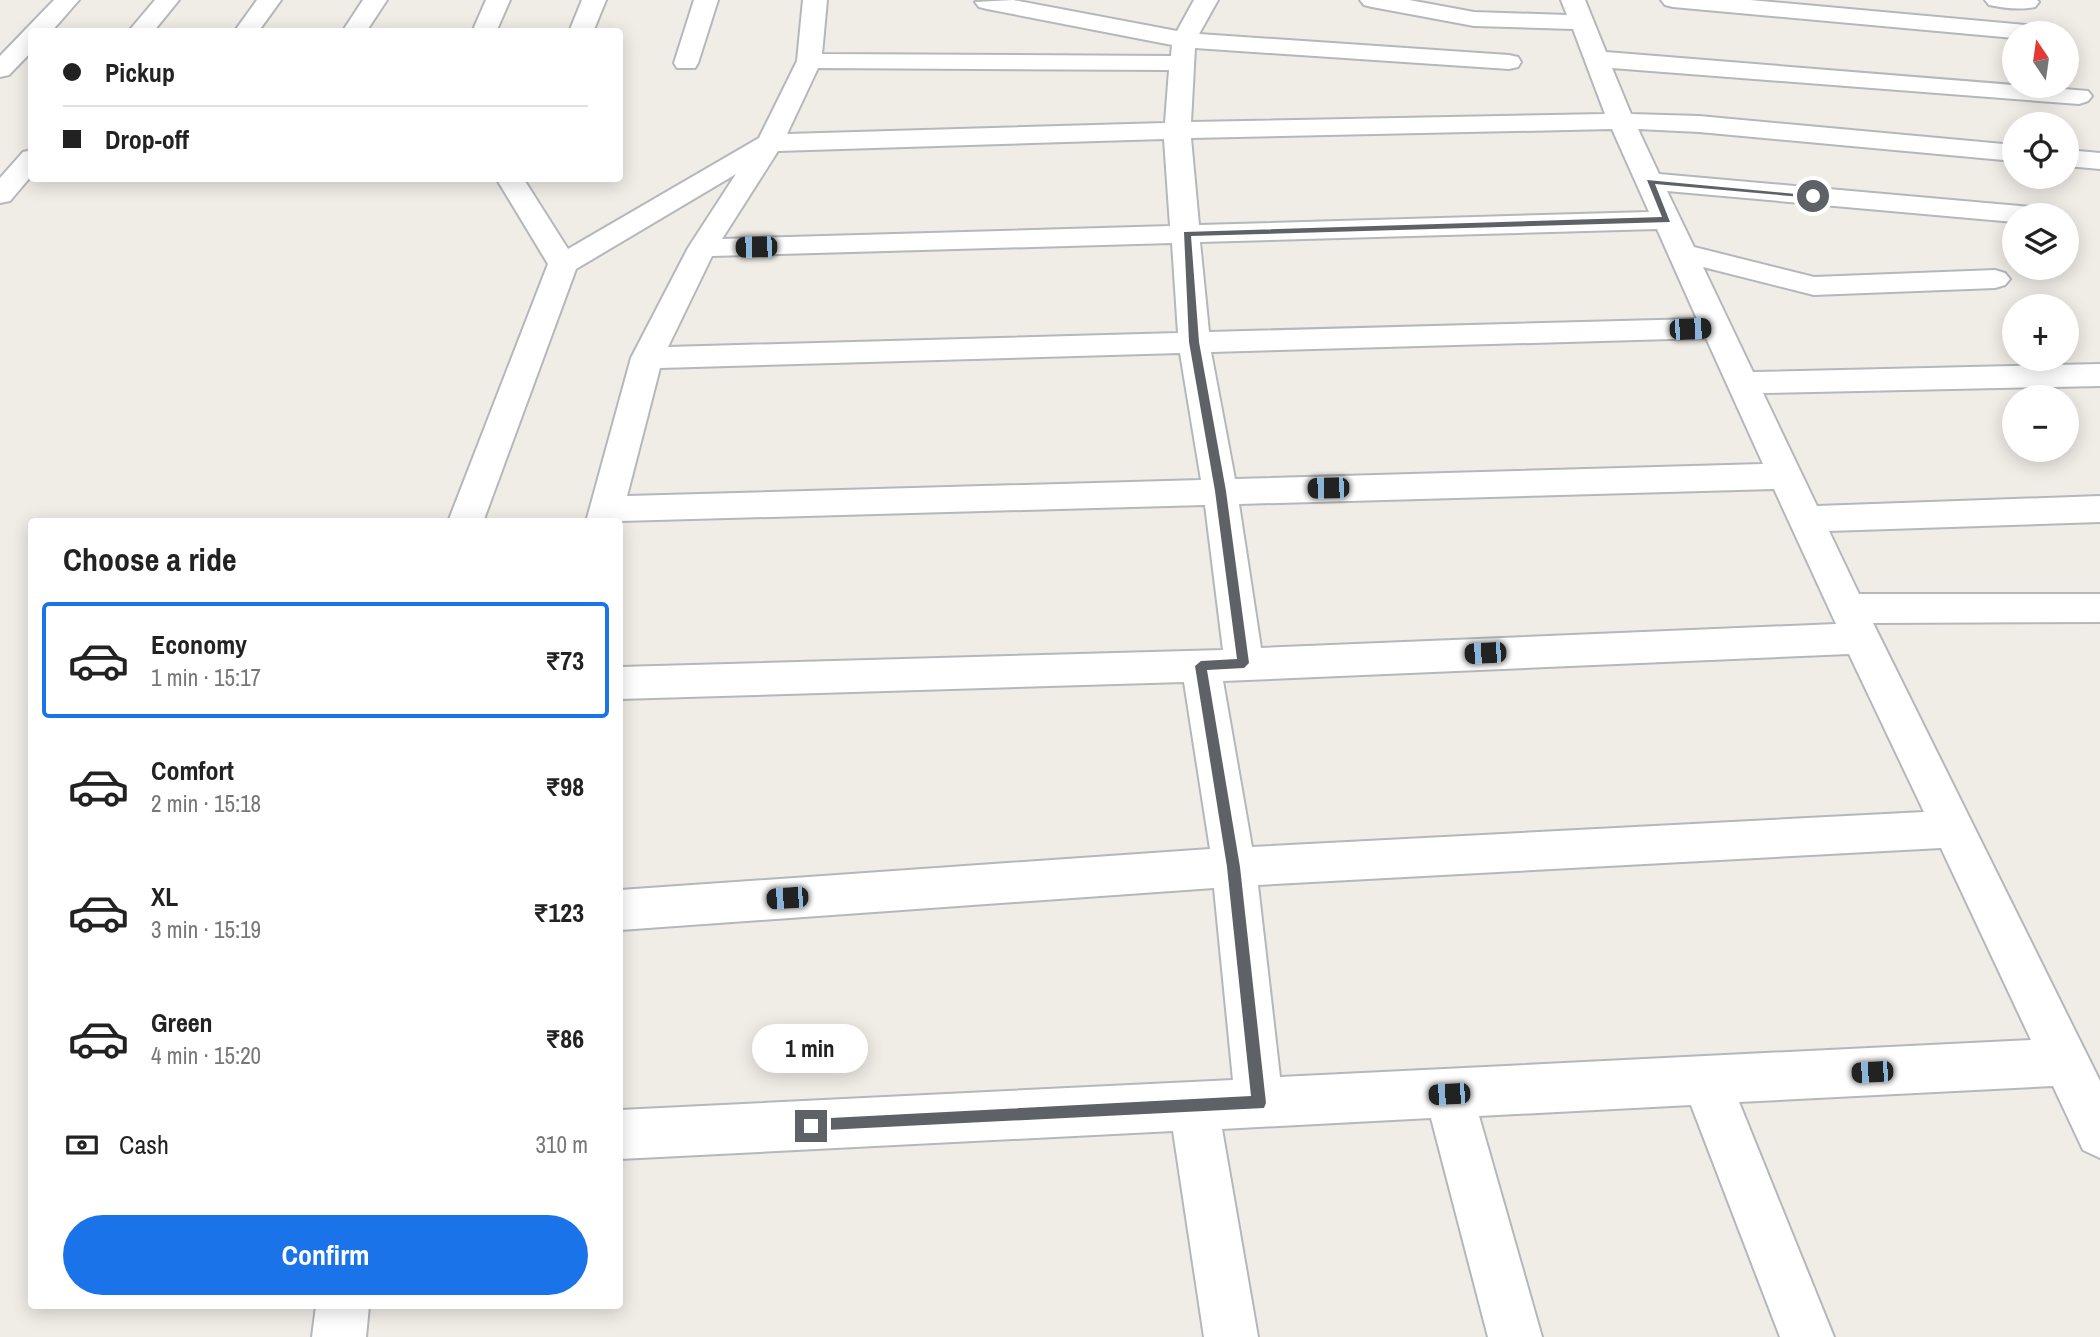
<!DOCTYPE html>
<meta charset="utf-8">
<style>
:root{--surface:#fff;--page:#f6f6f6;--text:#222;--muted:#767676;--line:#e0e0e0;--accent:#1a73e8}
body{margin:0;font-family:"Archivo Narrow",sans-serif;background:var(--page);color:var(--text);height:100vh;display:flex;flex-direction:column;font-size:26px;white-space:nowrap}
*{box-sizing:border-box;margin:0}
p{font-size:23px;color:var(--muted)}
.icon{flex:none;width:38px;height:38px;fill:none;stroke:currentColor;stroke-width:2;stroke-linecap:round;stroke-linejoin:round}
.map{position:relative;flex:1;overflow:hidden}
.details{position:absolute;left:28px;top:518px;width:595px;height:791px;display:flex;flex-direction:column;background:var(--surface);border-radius:7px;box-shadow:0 4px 18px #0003}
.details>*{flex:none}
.hud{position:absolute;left:28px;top:28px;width:595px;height:154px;border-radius:7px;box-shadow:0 4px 18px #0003;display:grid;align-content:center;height:154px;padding:0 35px;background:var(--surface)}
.needle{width:46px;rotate:347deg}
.controls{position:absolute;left:2002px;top:21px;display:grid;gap:14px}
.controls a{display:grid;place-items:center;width:77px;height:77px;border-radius:50%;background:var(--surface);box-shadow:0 4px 18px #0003;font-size:35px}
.end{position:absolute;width:32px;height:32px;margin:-16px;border:9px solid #5e6266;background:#fff;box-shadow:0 0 0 4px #fff}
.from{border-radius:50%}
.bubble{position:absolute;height:49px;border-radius:24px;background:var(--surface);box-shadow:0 4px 18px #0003;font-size:23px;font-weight:700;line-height:49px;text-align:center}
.car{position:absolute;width:21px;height:42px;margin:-21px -10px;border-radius:9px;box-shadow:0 0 5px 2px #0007;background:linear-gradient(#222 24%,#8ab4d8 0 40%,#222 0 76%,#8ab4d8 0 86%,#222 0)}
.hud b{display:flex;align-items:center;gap:24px;height:66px;font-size:26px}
.hud b+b{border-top:2px solid var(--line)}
.hud i{width:18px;height:18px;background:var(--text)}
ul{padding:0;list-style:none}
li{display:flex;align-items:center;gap:21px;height:116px;margin:0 14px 10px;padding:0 21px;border:4px solid transparent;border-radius:7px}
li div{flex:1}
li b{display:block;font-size:26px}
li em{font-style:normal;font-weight:700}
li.current{border-color:var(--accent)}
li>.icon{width:63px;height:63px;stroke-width:1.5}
h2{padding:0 35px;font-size:32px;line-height:84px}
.pay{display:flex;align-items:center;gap:18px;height:77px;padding:0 35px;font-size:26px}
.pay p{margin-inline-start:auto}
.action{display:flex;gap:14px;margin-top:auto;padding:14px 35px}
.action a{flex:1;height:80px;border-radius:42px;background:var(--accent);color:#fff;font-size:28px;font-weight:700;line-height:80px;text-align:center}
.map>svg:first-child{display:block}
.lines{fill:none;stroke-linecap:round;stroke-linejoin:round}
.street-casing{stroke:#b4b7bb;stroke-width:4}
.street{fill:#fff;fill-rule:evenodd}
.route{fill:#5e6266}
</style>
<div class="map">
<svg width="2100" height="1337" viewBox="0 0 2100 1337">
<rect width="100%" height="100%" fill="#f0ede7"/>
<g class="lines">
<g class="street-casing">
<path id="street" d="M 54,0 L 79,0 L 51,32 L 32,32 L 32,51 L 9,75 L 0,77 L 0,56 Z
M 155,0 L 179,0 L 153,32 L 128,32 Z
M 257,0 L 281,0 L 258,32 L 234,32 Z
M 363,0 L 387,0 L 366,32 L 342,32 Z
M 486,0 L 510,0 L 496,32 L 472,32 Z
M 582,0 L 606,0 L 593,32 L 569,32 Z
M 694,0 L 718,0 L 698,63 L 695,68 L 677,68 L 674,63 Z
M 803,0 L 827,0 L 822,54 L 1171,56 L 1172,45 L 987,9 L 979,7 L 975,2 L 1013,0 L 1177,31 L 1194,0 L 1218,0 L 1199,34 L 1509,55 L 1518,57 L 1521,62 L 1518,67 L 1509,69 L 1195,48 L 1191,122 L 1605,114 L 1573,29 L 1474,26 L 1372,7 L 1364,5 L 1360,0 L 1409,0 L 1474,12 L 1567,15 L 1561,0 L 1585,0 L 1606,52 L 2088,91 L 2092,96 L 2088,101 L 2079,104 L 1612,68 L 1631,114 L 1699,116 L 2014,145 L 2014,161 L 1699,132 L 1638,129 L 1659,174 L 2031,207 L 2041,209 L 2045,215 L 2014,215 L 2014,222 L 1667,191 L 1694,247 L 1814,277 L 1995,270 L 2005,273 L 2010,279 L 2005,285 L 1995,288 L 1814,295 L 1703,267 L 1753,372 L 2100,364 L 2100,386 L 1763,393 L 1817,506 L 2100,496 L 2100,522 L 1829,531 L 1859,594 L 2100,594 L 2100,622 L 1873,623 L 2100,1081 L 2100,1158 L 2083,1150 L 2053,1086 L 1739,1102 L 1834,1337 L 1780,1337 L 1691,1105 L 1479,1116 L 1542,1337 L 1488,1337 L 1431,1118 L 1222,1129 L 1258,1337 L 1204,1337 L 1173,1131 L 620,1159 L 620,1110 L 1233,1080 L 1214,888 L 620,930 L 620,890 L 1210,849 L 1184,682 L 620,699 L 620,667 L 1223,650 L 1205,505 L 621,521 L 620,524 L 586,522 L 631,358 L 688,248 L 736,174 L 576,269 L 483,522 L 448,522 L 548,264 L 496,178 L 523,178 L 568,249 L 759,138 L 797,61 ZM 818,68 L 1169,70 L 1165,123 L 787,134 ZM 1612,129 L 1649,212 L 1199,225 L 1191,138 ZM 1164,139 L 1170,226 L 722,239 L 778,151 ZM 1657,229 L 1697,319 L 1209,332 L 1200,242 ZM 1172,243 L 1178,333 L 668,347 L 712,256 ZM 1706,338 L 1763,464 L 1235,479 L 1211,352 ZM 1180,353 L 1201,480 L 627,496 L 660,368 ZM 1774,489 L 1836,624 L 1261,648 L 1239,504 ZM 1849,654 L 1924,812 L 1252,847 L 1223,681 ZM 1941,848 L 2031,1040 L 1280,1077 L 1258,885 Z
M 1661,0 L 1750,0 L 2037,26 L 2045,28 L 2049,33 L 2014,33 L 2014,38 L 1673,7 L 1665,5 Z
M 1985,0 L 2037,0 L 2039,2 L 2035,7 C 2021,10 2003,8 1989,5 Z
M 32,150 L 32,175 L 10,201 L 0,203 L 0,178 L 23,152 Z
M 2067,150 L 2100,153 L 2100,169 L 2067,166 Z
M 316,1306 L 369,1306 L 366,1337 L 312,1337 Z"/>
</g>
<use href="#street" class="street"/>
</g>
<path class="route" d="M 1647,180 L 1817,196 L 1813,198 L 1655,184 L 1670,222 L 1191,236 L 1199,342 L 1226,491 L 1249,663 L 1244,668 L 1207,670 L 1240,867 L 1266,1103 L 1264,1108 L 806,1131 L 806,1121 L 811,1119 L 1251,1096 L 1227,867 L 1195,666 L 1201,661 L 1237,659 L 1215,491 L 1189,342 L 1184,232 L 1662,217 Z"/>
</svg>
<div class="controls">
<a><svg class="needle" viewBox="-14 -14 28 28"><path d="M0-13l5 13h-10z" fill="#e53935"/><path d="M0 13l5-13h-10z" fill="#767676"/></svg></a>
<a><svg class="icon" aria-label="locate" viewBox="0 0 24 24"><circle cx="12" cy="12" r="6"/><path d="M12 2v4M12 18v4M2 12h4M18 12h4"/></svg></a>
<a><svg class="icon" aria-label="layers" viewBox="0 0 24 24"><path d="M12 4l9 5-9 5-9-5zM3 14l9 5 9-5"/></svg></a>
<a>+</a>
<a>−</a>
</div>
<i class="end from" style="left:1813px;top:196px"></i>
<i class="end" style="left:811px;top:1126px"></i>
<div class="bubble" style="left:752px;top:1024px;width:116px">1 min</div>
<i class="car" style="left:756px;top:247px;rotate:269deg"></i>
<i class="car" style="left:1690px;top:329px;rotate:88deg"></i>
<i class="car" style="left:1328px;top:488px;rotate:269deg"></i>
<i class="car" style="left:1485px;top:653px;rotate:267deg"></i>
<i class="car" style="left:787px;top:898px;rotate:266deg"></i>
<i class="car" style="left:1872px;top:1072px;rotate:267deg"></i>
<i class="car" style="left:1449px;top:1094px;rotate:267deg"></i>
<div class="hud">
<b><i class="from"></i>Pickup</b>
<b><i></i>Drop-off</b>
</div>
<section class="details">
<h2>Choose a ride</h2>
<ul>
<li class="current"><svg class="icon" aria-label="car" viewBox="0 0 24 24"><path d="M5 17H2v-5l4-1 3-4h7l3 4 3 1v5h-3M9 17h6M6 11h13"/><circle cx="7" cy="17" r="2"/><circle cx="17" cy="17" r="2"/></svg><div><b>Economy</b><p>1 min · 15:17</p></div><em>₹73</em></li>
<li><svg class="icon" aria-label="car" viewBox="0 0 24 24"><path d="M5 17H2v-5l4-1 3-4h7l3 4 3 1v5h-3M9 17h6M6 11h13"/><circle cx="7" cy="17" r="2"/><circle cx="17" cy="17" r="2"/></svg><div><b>Comfort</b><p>2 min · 15:18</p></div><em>₹98</em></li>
<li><svg class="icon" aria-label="car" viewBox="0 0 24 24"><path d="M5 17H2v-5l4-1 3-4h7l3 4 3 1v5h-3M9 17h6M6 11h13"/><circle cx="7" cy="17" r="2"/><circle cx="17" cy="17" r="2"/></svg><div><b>XL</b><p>3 min · 15:19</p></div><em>₹123</em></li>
<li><svg class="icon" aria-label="car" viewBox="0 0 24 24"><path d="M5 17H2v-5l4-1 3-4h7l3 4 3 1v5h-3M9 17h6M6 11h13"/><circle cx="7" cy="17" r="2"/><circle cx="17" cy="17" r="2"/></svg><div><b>Green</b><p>4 min · 15:20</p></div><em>₹86</em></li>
</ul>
<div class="pay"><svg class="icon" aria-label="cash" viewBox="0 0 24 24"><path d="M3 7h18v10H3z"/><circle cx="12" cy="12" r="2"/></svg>Cash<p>310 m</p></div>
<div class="action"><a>Confirm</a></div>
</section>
</div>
